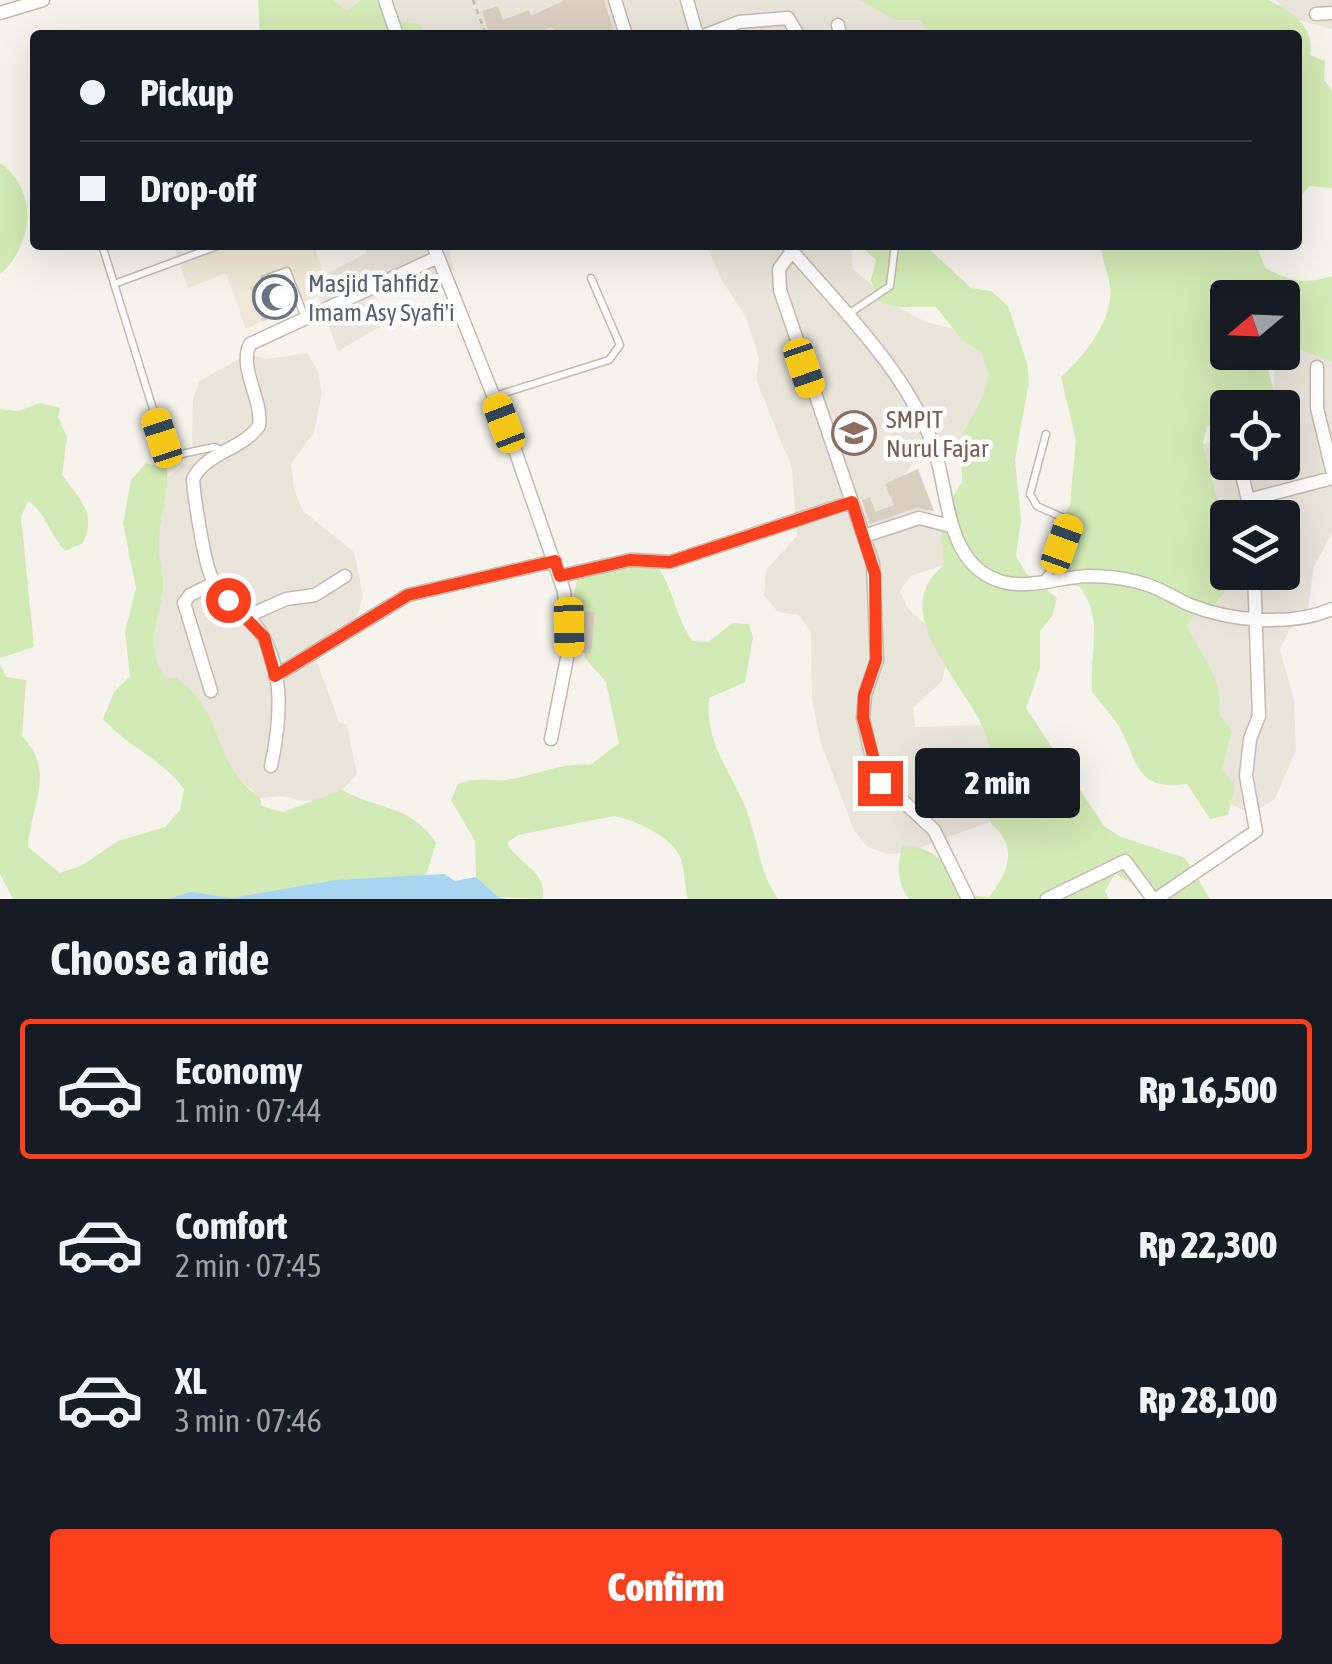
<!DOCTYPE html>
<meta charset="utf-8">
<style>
:root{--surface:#171b24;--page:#242831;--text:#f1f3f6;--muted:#9ea1a6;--line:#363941;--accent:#fc3f1d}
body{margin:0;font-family:"Asap Condensed",sans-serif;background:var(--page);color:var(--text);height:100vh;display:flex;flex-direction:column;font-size:38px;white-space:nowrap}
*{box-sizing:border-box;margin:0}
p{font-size:32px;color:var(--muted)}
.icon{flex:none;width:55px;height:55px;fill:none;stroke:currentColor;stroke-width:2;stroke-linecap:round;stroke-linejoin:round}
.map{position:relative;height:899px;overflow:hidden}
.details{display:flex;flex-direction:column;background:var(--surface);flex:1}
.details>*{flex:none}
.banner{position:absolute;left:30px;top:30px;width:1272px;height:220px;border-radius:10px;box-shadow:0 10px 40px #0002;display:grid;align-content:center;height:220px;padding:0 50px;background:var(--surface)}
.needle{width:65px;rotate:251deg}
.fabs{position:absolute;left:1210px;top:280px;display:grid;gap:20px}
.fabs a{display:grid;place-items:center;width:90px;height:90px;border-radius:10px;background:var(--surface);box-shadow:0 10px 40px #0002;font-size:50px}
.end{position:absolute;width:45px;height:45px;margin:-22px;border:12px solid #fc3f1d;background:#fff;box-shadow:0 0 0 5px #fff}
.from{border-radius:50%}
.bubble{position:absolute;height:70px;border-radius:10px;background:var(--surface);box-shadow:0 10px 40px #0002;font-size:32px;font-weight:800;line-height:70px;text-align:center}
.car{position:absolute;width:30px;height:60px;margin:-30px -15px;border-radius:12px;box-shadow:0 0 8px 2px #0007;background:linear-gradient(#f5c518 24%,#345 0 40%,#f5c518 0 76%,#345 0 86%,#f5c518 0)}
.banner b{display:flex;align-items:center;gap:35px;height:95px;font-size:38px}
.banner b+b{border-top:2px solid var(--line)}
.banner i{width:25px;height:25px;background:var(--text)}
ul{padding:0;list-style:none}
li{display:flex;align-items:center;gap:30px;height:140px;margin:0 20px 15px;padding:0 30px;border:5px solid transparent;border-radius:10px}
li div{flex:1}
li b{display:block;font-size:38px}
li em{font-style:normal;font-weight:800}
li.on{border-color:var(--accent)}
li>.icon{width:90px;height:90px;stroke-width:1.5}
h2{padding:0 50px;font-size:45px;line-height:120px}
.action{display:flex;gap:20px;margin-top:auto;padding:20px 50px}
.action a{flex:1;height:115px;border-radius:10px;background:var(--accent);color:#fff;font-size:40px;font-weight:800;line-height:115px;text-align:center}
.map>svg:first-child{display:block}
.residential{fill:#eae5da;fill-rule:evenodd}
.education{fill:#efe8d6}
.green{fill:#d2eab5;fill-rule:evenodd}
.water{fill:#a9d4f2}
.building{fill:#d8cfc1}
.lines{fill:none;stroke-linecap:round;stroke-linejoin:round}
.service-casing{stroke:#c2bbae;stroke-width:9}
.minor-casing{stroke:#c2bbae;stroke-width:15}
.path{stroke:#c4b79f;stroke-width:2.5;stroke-dasharray:5 5;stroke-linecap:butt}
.service{stroke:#fff;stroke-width:6}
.minor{stroke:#fff;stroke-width:12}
.route{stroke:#fc3f1d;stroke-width:12}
.labels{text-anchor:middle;stroke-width:9;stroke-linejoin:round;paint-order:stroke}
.worship-label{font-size:25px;fill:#5b616d;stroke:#fff;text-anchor:start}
.education-label{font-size:25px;fill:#785e54;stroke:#fff;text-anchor:start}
</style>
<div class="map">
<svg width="1332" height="899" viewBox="0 0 1332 899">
<rect width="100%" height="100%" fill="#f6f3ec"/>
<path class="residential" d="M 324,0 L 871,0 L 920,16 L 945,35 L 380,35 L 331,18 Z
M 1276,0 L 1332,0 L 1332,29 L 1290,18 Z
M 364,245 L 448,245 L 454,270 L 374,297 L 383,325 L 338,351 L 313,281 L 367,253 Z
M 707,245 L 851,245 L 853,269 L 897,307 L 926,322 L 970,333 L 981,352 L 988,373 L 984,394 L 953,453 L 915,460 L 904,475 L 908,494 L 939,519 L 949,547 L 944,565 L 911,576 L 900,591 L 908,609 L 943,640 L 947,660 L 942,681 L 913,708 L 915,727 L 982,725 L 1005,756 L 989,822 L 906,853 L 887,854 L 868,847 L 854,830 L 821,744 L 812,699 L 811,631 L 798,615 L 778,612 L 764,595 L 766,570 L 797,536 L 792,468 L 756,380 L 759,358 L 746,317 L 721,279 Z
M 1332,340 L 1332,532 L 1314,567 L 1307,614 L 1290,629 L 1280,650 L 1294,700 L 1296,750 L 1275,799 L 1253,813 L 1229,804 L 1166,640 L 1203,444 L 1227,436 L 1228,462 L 1282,462 L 1282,408 L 1274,390 L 1275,359 ZM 1228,518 L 1282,518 L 1282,572 L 1228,572 Z
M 307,353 L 318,371 L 322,393 L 314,432 L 291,464 L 294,489 L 303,511 L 354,552 L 363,596 L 357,617 L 325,639 L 317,662 L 339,722 L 347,725 L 357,774 L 342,790 L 323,801 L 302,801 L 282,796 L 260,798 L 231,771 L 211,761 L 166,679 L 141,647 L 158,545 L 163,482 L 192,457 L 193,399 L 199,381 L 248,354 L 266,359 Z"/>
<path class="education" d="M 173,245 L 314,245 L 329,291 L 246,329 L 226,273 L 188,288 Z"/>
<path class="green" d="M 258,0 L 333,0 L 347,11 L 361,0 L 383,0 L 393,21 L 419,24 L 422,29 L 420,35 L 260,35 Z
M 860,0 L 1268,0 C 1289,9 1316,27 1310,55 L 1325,61 L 1324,79 L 1332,91 L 1332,188 L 1309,186 L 1298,201 L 1298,35 L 931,35 L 920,20 L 896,20 Z
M 0,163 C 39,191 34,245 0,274 Z
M 860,245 L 925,245 L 971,288 L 991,291 L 1008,306 L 1027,363 L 1029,381 L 1015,460 L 1021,519 L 1016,556 L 1026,573 L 1057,598 L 1052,616 L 1040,631 L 1040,668 L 1026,708 L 1104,826 L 1121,837 L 1185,858 L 1210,899 L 1154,899 L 1151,893 L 1115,874 L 1105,891 L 1109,899 L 909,899 C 896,881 897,865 903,845 C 933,847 953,864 957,894 L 989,897 C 1003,878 1017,857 1001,834 C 996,827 990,825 988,816 C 985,801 991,793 993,778 C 996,765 990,746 985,733 C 967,683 884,613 944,565 L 939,519 L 962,482 L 962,435 L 984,394 L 988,373 L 981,352 L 963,341 L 936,307 L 897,307 L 878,301 L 871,280 L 876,260 Z
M 1101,245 L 1257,245 L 1265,268 C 1290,281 1305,285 1332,276 L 1332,361 L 1291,347 L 1268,371 L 1274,390 L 1289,405 L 1291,424 L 1283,438 L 1282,408 L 1228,408 L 1227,436 L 1226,428 L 1207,426 L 1203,444 L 1219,509 L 1236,517 L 1228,518 L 1228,572 L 1239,573 L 1215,604 L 1197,610 L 1187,626 C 1202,658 1224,678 1219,715 L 1232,730 L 1222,770 L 1235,786 L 1228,815 L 1210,819 L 1187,784 C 1138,791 1139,766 1121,730 C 1114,716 1100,704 1092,691 C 1089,651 1105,619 1079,586 L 1059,584 L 1047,566 L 1049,545 L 1070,505 L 1076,440 L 1061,377 C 1086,354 1114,320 1110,285 C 1108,271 1101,260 1101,245 ZM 1228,298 L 1282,298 L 1282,352 L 1228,352 Z
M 40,403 L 60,408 L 58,417 L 67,437 L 62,475 C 80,499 97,514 83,543 L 65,551 C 49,534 47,514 28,501 L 21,517 L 34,647 L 0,658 L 0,409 L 18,411 Z
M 146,463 L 167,469 C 169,495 158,521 159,548 C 159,561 164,575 163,588 C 159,623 143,646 166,679 L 175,677 C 227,712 209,762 260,798 L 262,806 L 283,812 L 342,790 C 378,810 412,805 436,843 L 425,878 L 280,899 L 13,899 L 0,874 L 0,664 L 6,677 L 26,680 L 22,736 C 57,773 30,806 28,847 L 60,873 L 81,866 L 118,841 L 165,827 L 180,810 L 184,789 C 163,760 127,746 103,719 L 114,692 L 130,676 L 125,632 L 136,588 L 123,523 L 131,480 Z
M 632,552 L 648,553 C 674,584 671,607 692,641 L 708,642 L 733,623 L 749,624 L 753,637 L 745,682 L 709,698 C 705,744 730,769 746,809 C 759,842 757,867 778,899 L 688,899 C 684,886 685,871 681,859 C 673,837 635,820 614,816 L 518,835 L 507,843 C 517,863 549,872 542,899 L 498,897 L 476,877 L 475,841 L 451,800 L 458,784 C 475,777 486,781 504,780 C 534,777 560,762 590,765 L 619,743 L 606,682 L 585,658 L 574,596 L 577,579 L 587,567 Z"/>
<path class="water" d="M 444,874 L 455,881 L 476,877 L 498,897 L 507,899 L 168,899 L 191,892 L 232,898 L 336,880 Z"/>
<path class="building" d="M 565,0 L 604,0 L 615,35 L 597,35 L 595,31 L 555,35 L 552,27 L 530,35 L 517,31 L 490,35 L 482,11 L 498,6 L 503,20 L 529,10 L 531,16 Z
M 283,280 L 294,310 L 263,321 L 250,287 Z
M 868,419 L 873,435 L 843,445 L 838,429 Z
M 918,469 L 934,511 L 916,508 L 870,524 L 862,500 L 870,497 L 875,512 L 894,505 L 885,484 Z
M 579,611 L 595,612 L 591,654 L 578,652 Z"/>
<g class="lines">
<g class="service-casing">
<path id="service" d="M 102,245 L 162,438 L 177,455 L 214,447 L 224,451
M 265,279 L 287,271 L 305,318
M 114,284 L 220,245
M 847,315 L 890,286 L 895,245
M 495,396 L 609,360 L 620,345 L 591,278
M 1043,580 L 1054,567 L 1070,521 L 1037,506 L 1030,494 L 1046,434"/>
</g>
<g class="minor-casing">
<path id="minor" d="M 385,0 L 397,35
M 615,0 L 626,35
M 687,0 L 697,35
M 0,13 L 43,0
M 1316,14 L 1332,13
M 838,25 L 840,35
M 706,35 L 739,22 L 788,18 L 798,35
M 787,245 C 839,307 907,370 934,448 C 949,492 945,561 997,580 C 1025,591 1059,577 1088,576 C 1107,576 1130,579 1148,585 C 1163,590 1176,599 1190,605 C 1230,621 1291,627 1332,609
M 792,251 L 779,269 L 780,290 L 873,564 L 877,660 L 865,695 L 863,718 L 876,776 L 934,830 L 968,899
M 438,257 L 515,450 L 564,591 L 569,648 L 551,739
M 1317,367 L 1317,408 L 1332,470
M 1239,462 L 1248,500
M 1249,518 L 1248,500 L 1332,478
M 864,536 L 919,518 L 951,526
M 560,576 L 630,560 L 670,562 L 851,502
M 248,616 L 286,599 L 315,595 L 345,576
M 275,676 L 408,595 L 555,561
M 211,691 L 184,603 L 190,595 L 214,583
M 271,766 C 281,720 286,664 254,623 C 242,606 222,598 212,578 C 204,563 194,496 193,479 C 206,452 242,450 259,426 C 263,399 238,368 250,344 L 438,257 L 433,245
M 1047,899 L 1125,861 L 1153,899
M 1156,899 L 1256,831 L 1246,776 L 1250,739 L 1259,716 L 1254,572"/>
</g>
<path class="path" d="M 473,0 L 486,35"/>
<use href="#service" class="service"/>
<use href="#minor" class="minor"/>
</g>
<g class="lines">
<path class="route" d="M 228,600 L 264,637 L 275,676 L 408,595 L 555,561 L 560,576 L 630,560 L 670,562 L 852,502 L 875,574 L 876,660 L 864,695 L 863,718 L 880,783"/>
</g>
<defs>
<g id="mosque-ring" transform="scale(2.25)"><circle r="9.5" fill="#fff" stroke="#6b7280" stroke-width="1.5"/><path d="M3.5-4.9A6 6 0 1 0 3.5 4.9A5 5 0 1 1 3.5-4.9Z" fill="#6b7280"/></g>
<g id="school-ring" transform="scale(2.25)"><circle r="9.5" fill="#fff" stroke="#8d6e63" stroke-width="1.5"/><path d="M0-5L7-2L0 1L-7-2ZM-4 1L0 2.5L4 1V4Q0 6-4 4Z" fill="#8d6e63"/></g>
</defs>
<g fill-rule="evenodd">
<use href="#mosque-ring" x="275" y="297"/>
<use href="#school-ring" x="854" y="433"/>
</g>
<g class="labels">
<g class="worship-label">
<text x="308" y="292">Masjid Tahfidz<tspan x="308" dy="29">Imam Asy Syafi'i</tspan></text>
</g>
<g class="education-label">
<text x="886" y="428">SMPIT<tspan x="886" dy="29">Nurul Fajar</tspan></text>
</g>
</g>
</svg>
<div class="fabs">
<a><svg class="needle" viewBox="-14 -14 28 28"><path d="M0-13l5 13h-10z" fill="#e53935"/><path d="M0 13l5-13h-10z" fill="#9ea1a6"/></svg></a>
<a><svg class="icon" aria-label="locate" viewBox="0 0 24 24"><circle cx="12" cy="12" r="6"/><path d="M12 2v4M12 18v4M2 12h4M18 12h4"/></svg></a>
<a><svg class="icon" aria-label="layers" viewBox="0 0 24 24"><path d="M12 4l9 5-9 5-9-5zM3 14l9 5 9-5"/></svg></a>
</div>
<i class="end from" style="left:228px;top:600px"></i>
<i class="end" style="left:880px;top:783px"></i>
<div class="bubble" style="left:915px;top:748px;width:165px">2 min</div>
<i class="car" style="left:804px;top:368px;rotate:161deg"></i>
<i class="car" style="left:504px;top:423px;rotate:339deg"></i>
<i class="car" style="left:162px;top:438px;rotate:342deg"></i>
<i class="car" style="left:1062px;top:544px;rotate:20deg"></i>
<i class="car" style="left:569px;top:627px;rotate:179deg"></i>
<div class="banner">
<b><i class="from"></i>Pickup</b>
<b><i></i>Drop-off</b>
</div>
</div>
<section class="details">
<h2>Choose a ride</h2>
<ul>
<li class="on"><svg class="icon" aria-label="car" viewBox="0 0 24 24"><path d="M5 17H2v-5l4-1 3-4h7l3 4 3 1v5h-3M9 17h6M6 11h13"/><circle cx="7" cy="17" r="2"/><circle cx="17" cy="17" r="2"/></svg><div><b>Economy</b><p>1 min · 07:44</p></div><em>Rp 16,500</em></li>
<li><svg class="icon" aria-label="car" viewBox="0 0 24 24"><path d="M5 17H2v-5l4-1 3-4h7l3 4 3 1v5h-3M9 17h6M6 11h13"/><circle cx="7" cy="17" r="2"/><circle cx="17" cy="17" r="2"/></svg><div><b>Comfort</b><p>2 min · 07:45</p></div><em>Rp 22,300</em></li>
<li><svg class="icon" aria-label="car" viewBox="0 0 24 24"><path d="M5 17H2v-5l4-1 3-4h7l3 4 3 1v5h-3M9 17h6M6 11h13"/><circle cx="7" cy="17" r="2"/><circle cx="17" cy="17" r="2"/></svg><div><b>XL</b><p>3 min · 07:46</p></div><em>Rp 28,100</em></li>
</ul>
<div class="action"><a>Confirm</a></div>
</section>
